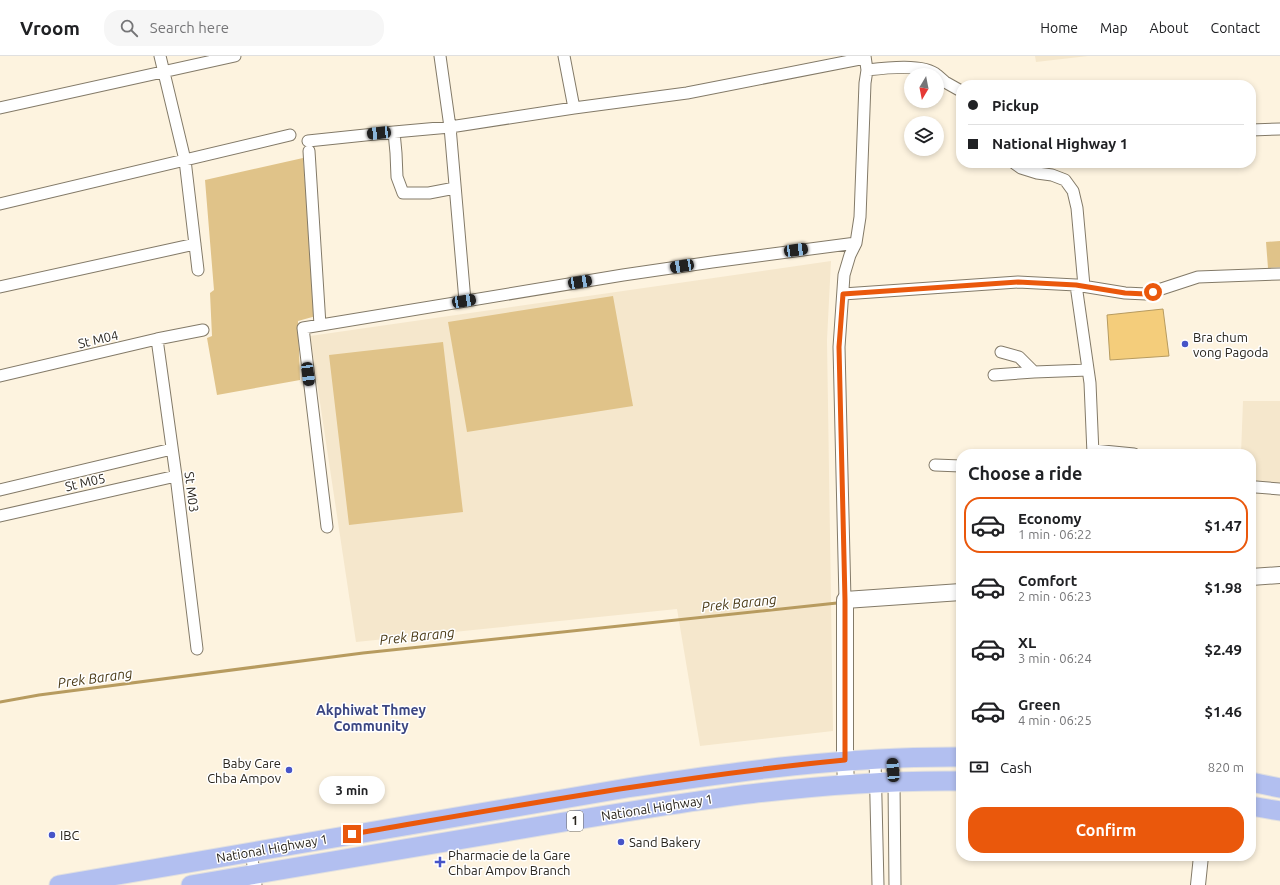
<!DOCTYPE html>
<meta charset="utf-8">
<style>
:root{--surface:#fff;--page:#f6f6f6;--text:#202124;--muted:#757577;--line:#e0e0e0;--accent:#ea580c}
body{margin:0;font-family:Ubuntu,sans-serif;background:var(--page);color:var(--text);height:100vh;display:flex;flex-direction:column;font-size:15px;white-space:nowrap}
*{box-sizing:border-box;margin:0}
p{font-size:13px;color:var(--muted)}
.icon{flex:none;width:22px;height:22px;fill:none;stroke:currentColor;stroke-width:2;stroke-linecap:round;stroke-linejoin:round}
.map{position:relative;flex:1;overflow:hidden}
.panel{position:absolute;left:956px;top:393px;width:300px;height:412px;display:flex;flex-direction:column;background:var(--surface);border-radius:16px;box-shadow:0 2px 6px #0003}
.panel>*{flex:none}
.guide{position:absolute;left:956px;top:24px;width:300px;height:88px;border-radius:16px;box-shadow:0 2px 6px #0003;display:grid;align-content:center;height:88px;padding:0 12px;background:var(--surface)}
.needle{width:26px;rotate:190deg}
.buttons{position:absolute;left:904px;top:12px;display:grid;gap:8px}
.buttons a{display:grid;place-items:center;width:40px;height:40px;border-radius:50%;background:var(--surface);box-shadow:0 2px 6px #0003;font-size:20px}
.end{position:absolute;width:18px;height:18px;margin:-9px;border:5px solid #ea580c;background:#fff;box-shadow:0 0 0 2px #fff}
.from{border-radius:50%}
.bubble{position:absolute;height:28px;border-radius:14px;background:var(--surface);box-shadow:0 2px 6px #0003;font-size:13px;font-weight:600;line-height:28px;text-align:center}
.car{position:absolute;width:12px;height:24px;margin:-12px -6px;border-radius:5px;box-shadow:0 0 3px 1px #0007;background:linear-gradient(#222 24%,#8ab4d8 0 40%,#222 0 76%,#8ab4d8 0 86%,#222 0)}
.guide b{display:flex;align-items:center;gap:14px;height:38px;font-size:15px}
.guide b+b{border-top:1px solid var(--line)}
.guide i{width:10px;height:10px;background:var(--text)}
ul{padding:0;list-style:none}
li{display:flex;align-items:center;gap:12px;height:56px;margin:0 8px 6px;padding:0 4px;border:2px solid transparent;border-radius:16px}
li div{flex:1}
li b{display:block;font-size:15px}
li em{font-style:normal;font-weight:600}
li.active{border-color:var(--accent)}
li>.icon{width:36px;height:36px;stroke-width:1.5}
h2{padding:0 12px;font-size:18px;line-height:48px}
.pay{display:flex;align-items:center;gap:10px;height:44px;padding:0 12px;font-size:15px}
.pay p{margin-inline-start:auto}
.action{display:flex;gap:8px;margin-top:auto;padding:8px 12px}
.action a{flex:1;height:46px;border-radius:16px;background:var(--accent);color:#fff;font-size:16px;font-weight:600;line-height:46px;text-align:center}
header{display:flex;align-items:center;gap:24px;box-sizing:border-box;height:56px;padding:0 20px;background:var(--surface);border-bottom:1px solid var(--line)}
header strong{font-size:19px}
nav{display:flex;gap:22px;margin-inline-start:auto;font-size:14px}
.search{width:280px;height:36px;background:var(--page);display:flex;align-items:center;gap:10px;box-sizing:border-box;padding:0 14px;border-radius:16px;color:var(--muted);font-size:15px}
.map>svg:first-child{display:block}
.built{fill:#f5e7cc}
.grass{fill:#e0c389}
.water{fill:#f4cd7b;stroke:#b79b5f}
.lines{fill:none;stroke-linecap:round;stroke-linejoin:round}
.stream{stroke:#b79b5f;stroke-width:3}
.minor-casing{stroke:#837a68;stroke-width:13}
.tertiary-casing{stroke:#837a68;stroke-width:16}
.secondary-casing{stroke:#837a68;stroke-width:18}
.trunk-casing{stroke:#e1e0e0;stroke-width:21}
.minor{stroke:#fff;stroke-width:11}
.tertiary{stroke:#fff;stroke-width:14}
.secondary{stroke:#fff;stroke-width:16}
.trunk{stroke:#b2bff0;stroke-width:19}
.route{stroke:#ea580c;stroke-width:5}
.poi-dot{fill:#4654c8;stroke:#fff;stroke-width:1.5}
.labels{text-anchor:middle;stroke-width:3;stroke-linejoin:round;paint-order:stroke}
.shield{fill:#fff;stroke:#696662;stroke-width:1}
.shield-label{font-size:12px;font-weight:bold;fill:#29251e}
.poi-label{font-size:13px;fill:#29251e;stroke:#fff;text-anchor:start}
.street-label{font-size:13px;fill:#29251e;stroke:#fff}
.water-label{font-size:14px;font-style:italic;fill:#4d3d19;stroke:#fff}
.neighbourhood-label{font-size:14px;font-weight:bold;fill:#3b4682;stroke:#fff}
</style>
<header>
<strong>Vroom</strong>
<div class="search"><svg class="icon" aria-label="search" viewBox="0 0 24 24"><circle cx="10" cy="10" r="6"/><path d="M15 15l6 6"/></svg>Search here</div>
<nav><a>Home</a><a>Map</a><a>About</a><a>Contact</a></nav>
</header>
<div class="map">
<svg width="1280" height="829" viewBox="0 0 1280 829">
<rect width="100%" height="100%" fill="#fdf3df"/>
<path class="built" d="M 1035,0 L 1088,0 L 1036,6 Z
M 831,205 L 827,284 L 833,675 L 700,690 L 677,553 L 356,586 L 310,280 Z
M 1243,345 L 1280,345 L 1280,430 L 1251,428 L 1251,398 L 1241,398 Z"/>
<path class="grass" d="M 303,102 L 316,260 L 298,265 L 300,324 L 217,339 L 207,282 L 212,280 L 210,237 L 214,234 L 205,124 Z
M 1280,185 L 1280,211 L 1268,212 L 1266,186 Z
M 613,240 L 633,350 L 467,376 L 448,266 Z
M 443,286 L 463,456 L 349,469 L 329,299 Z"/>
<path class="water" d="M 1163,253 L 1169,300 L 1110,304 L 1107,259 Z"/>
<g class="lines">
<path class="stream" d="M 0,646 L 39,639 L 363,597 L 837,547"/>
<g class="minor-casing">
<path id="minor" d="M 160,0 L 185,104 L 198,214
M 440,0 L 450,71 L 465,245
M 564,0 L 574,52
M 867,14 C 884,12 924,7 937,19
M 937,19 L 945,26 L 961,35
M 0,52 L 235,0
M 1251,74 L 1280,73
M 308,85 L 394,76
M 309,95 L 320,269
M 1014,107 L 1021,112 L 1037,117 L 1052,119 L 1065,124 L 1073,135 L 1077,152 L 1084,230
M 455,132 L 429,137 L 403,137 L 397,121 L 396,97 L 394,76 L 450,71 L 574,52 L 687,37 L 865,2
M 0,148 L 290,79
M 1076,229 L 1090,327 L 1093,398
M 0,231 L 195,188
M 843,238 L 1018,226 L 1076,229 L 1125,237 L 1146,238 L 1198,221 L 1280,218
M 157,283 L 176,420 L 197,593
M 1001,296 L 1019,301 L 1034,316 L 1088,314
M 994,319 L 1034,316
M 0,320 L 157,283 L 203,274
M 1093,394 L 1134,398
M 935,409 L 961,410
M 1256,431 L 1280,433
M 0,434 L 172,393
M 0,460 L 176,420
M 327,471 L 303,272 L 623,219 L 712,206 L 856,187
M 845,544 L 839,291 L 844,219 L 850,199 L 856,187 L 860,161 L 865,27 L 867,14 L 865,0
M 875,702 L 878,829
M 892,702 L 894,726 L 895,829
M 251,796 L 256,829"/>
</g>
<g class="tertiary-casing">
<path id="tertiary" d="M 1198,829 L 1201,800"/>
</g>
<g class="secondary-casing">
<path id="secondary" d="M 1251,521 L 1280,519
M 846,729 L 845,704 L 845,544 L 961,536"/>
</g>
<g class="trunk-casing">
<path id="trunk" d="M 1251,726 L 1280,732
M 1251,750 L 1280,755
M 59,829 L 627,732 C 739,715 848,700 961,701
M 191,829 C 309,810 427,790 546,769 C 683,746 821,723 961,725"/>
</g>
<use href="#minor" class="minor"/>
<use href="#tertiary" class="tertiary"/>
<use href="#secondary" class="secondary"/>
<use href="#trunk" class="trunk"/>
</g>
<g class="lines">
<path class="route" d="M 352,778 C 516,750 679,720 845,704 L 845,544 L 839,291 L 843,238 L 1018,226 L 1076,229 L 1125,237 L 1146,238 L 1153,236"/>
</g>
<g class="poi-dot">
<circle cx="1185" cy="288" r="4"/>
<circle cx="289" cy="714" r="4"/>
<circle cx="52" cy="779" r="4"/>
<circle cx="621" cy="786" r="4"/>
<path d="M438 800h4v4h4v4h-4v4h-4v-4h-4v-4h4z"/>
</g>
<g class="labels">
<rect class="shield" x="567" y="755" width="16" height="20" rx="3"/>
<g class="shield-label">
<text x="575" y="769">1</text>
</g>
<g class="poi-label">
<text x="1193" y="286">Bra chum<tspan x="1193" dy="15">vong Pagoda</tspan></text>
<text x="281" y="712" text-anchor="end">Baby Care<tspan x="281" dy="15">Chba Ampov</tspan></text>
<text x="60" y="784">IBC</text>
<text x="629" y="791">Sand Bakery</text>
<text x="448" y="804">Pharmacie de la Gare<tspan x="448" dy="15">Chbar Ampov Branch</tspan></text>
</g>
<g class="street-label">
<text transform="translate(98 283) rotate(-13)" y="5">St M04</text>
<text transform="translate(85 426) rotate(-13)" y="5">St M05</text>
<text transform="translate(192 436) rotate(83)" y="5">St M03</text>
<text transform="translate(657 751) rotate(-9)" y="5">National Highway 1</text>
<text transform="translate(272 792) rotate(-10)" y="5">National Highway 1</text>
</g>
<g class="water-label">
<text transform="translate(739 547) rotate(-6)" y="5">Prek Barang</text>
<text transform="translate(417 580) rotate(-6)" y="5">Prek Barang</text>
<text transform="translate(95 622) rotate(-8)" y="5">Prek Barang</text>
</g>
<g class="neighbourhood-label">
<text x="371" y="659">Akphiwat Thmey<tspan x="371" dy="16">Community</tspan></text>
</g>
</g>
</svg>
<div class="buttons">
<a><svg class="needle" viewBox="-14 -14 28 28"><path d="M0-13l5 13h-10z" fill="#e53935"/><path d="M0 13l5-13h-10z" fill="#757577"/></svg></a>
<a><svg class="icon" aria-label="layers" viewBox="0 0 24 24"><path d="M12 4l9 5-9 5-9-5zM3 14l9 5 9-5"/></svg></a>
</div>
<i class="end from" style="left:1153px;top:236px"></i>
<i class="end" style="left:352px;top:778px"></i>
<div class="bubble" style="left:319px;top:720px;width:66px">3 min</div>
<i class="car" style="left:379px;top:77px;rotate:264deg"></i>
<i class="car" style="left:796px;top:194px;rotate:82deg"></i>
<i class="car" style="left:682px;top:210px;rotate:261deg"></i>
<i class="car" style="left:580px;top:226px;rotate:81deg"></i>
<i class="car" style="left:464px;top:245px;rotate:81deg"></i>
<i class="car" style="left:308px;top:318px;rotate:173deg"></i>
<i class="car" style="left:893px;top:714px;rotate:356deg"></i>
<div class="guide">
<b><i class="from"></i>Pickup</b>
<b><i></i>National Highway 1</b>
</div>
<section class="panel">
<h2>Choose a ride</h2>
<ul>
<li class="active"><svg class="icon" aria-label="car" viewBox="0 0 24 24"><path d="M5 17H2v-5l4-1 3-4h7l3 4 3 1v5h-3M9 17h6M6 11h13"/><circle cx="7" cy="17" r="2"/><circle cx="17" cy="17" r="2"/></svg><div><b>Economy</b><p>1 min · 06:22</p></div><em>$1.47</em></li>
<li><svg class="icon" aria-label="car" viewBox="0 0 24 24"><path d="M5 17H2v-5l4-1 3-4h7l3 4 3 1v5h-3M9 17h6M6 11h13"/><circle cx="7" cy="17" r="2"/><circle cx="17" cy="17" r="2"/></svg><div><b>Comfort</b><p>2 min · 06:23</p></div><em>$1.98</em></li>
<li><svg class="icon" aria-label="car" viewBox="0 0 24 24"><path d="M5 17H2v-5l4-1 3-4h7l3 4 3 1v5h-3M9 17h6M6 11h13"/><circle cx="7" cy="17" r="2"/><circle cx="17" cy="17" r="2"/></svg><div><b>XL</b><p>3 min · 06:24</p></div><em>$2.49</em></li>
<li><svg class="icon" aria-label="car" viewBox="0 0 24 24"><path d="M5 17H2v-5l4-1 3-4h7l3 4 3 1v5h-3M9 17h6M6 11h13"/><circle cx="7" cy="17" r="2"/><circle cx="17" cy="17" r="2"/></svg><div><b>Green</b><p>4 min · 06:25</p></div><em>$1.46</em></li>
</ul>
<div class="pay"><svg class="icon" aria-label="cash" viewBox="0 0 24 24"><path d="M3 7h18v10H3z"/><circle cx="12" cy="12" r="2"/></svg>Cash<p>820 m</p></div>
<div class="action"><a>Confirm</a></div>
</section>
</div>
